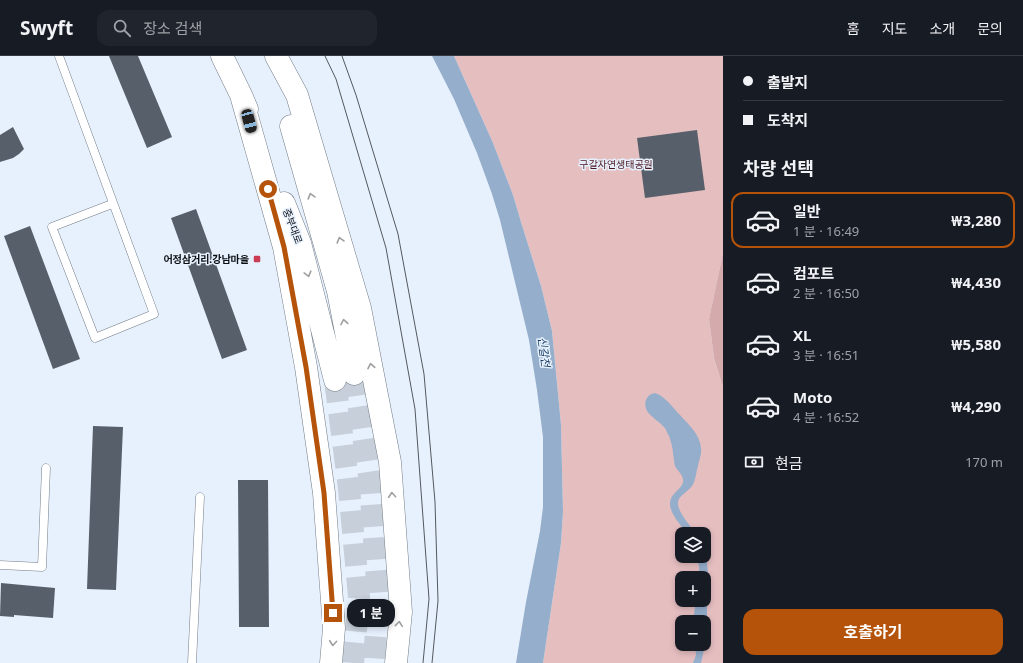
<!DOCTYPE html>
<html lang="ko">
<meta charset="utf-8">
<style>
:root{--surface:#171b24;--page:#20242c;--text:#f1f3f6;--muted:#9ea1a6;--line:#363941;--accent:#b45309}
body{margin:0;font-family:"Noto Sans","Noto Sans KR",sans-serif;background:var(--page);color:var(--text);height:100vh;display:flex;flex-direction:column;font-size:15px;white-space:nowrap}
*{box-sizing:border-box;margin:0}
p{font-size:13px;color:var(--muted)}
.icon{flex:none;width:22px;height:22px;fill:none;stroke:currentColor;stroke-width:2;stroke-linecap:round;stroke-linejoin:round}
.map{position:relative;flex:1;overflow:hidden}
.side{display:flex;flex-direction:column;background:var(--surface);width:300px}
.side>*{flex:none}
.banner{display:grid;align-content:center;height:88px;padding:0 20px;background:var(--surface)}
.fabs{position:absolute;left:675px;top:471px;display:grid;gap:8px}
.fabs a{display:grid;place-items:center;width:36px;height:36px;border-radius:8px;background:var(--surface);box-shadow:0 2px 6px #0003;font-size:20px}
.end{position:absolute;width:18px;height:18px;margin:-9px;border:5px solid #b45309;background:#fff;box-shadow:0 0 0 2px #fff}
.from{border-radius:50%}
.bubble{position:absolute;height:28px;border-radius:12px;background:var(--surface);box-shadow:0 2px 6px #0003;font-size:13px;font-weight:700;line-height:28px;text-align:center}
.car{position:absolute;width:12px;height:24px;margin:-12px -6px;border-radius:5px;box-shadow:0 0 3px 1px #0007;background:linear-gradient(#222 24%,#8ab4d8 0 40%,#222 0 76%,#8ab4d8 0 86%,#222 0)}
.banner b{display:flex;align-items:center;gap:14px;height:38px;font-size:15px}
.banner b+b{border-top:1px solid var(--line)}
.banner i{width:10px;height:10px;background:var(--text)}
ul{padding:0;list-style:none}
li{display:flex;align-items:center;gap:12px;height:56px;margin:0 8px 6px;padding:0 12px;border:2px solid transparent;border-radius:12px}
li div{flex:1}
li b{display:block;font-size:15px}
li em{font-style:normal;font-weight:700}
li.on{border-color:var(--accent)}
li>.icon{width:36px;height:36px;stroke-width:1.5}
h2{padding:0 20px;font-size:18px;line-height:48px}
.pay{display:flex;align-items:center;gap:10px;height:44px;padding:0 20px;font-size:15px}
.pay p{margin-inline-start:auto}
.action{display:flex;gap:8px;margin-top:auto;padding:8px 20px}
.action a{flex:1;height:46px;border-radius:12px;background:var(--accent);color:#fff;font-size:16px;font-weight:700;line-height:46px;text-align:center}
header{display:flex;align-items:center;gap:24px;box-sizing:border-box;height:56px;padding:0 20px;background:var(--surface);border-bottom:1px solid var(--line)}
header strong{font-size:19px}
nav{display:flex;gap:22px;margin-inline-start:auto;font-size:14px}
.search{width:280px;height:36px;background:var(--page);display:flex;align-items:center;gap:10px;box-sizing:border-box;padding:0 14px;border-radius:12px;color:var(--muted);font-size:15px}
main{display:flex;flex:1;min-height:0}
.map>svg:first-child{display:block}
.green{fill:#e5bec0;fill-rule:evenodd}
.forest{fill:#d4aaac}
.water{fill:#95aecb}
.building{fill:#57606a}
.lines{fill:none;stroke-linecap:round;stroke-linejoin:round}
.primary-tunnel{stroke:#c6cfda;stroke-width:22;stroke-dasharray:22 11;stroke-linecap:butt}
.lane-casing{stroke:#747d87;stroke-width:9}
.primary-casing{stroke:#747d87;stroke-width:23}
.lane{stroke:#fff;stroke-width:8}
.primary{stroke:#fff;stroke-width:22}
.tram{stroke:#53585f;stroke-width:1}
.oneway{stroke:#9d9fa0}
.route{stroke:#b45309;stroke-width:5}
.poi-dot{fill:#cb3b54;stroke:#e7f1fd;stroke-width:1.5}
.labels{text-anchor:middle;stroke-width:3;stroke-linejoin:round;paint-order:stroke}
.park-label{font-size:10px;fill:#4b161e;stroke:#e7f1fd}
.street-label{font-size:10px;fill:#0b0e12;stroke:#e7f1fd}
.poi-label{font-size:10px;font-weight:bold;fill:#0b0e12;stroke:#e7f1fd;text-anchor:end}
.water-label{font-size:11px;font-style:italic;fill:#173c63;stroke:#e7f1fd}
</style>
<header>
<strong>Swyft</strong>
<div class="search"><svg class="icon" aria-label="search" viewBox="0 0 24 24"><circle cx="10" cy="10" r="6"/><path d="M15 15l6 6"/></svg>장소 검색</div>
<nav><a>홈</a><a>지도</a><a>소개</a><a>문의</a></nav>
</header>
<main>
<div class="map">
<svg width="723" height="607" viewBox="0 0 723 607">
<rect width="100%" height="100%" fill="#e7f1fd"/>
<path class="green" d="M 454,0 L 723,0 L 723,197 L 709,263 L 714,302 L 723,331 L 723,607 L 543,607 L 561,487 L 563,456 L 561,369 L 552,275 L 541,230 L 521,166 L 513,139 L 493,87 ZM 682,478 L 704,478 L 704,500 L 682,500 ZM 682,522 L 704,522 L 704,544 L 682,544 ZM 682,566 L 704,566 L 704,588 L 682,588 Z"/>
<path class="forest" d="M 723,197 L 723,331 L 714,302 L 709,263 Z"/>
<path class="water" d="M 432,0 L 454,0 L 493,87 L 513,139 L 521,166 L 541,230 L 552,275 L 561,369 L 563,456 L 561,487 L 543,607 L 516,607 L 526,546 L 540,475 L 543,451 L 543,381 L 537,334 L 529,284 L 500,164 L 492,138 L 477,97 L 454,43 Z
M 655,337 C 665,340 673,352 680,359 C 688,368 700,378 701,392 C 702,398 699,404 698,410 C 696,416 696,424 692,430 C 688,436 679,439 678,446 C 677,456 691,470 696,478 L 687,478 C 680,467 662,451 674,438 C 677,434 682,431 683,426 C 684,419 678,416 675,410 C 674,407 674,402 673,398 C 673,392 671,386 669,380 C 667,377 666,372 663,370 C 656,362 642,357 646,344 C 648,339 651,338 655,337 Z
M 704,495 L 707,507 L 709,527 L 707,546 L 707,581 L 701,607 L 693,607 L 696,599 L 695,588 L 704,588 L 704,566 L 693,566 L 696,544 L 704,544 L 704,522 L 699,522 L 699,510 L 696,500 L 704,500 Z"/>
<path class="building" d="M 109,0 L 138,0 L 172,81 L 147,92 Z
M 13,71 L 24,93 L 19,98 L 13,102 L 0,106 L 0,79 Z
M 697,74 L 705,134 L 645,142 L 637,82 Z
M 196,153 L 247,294 L 222,303 L 171,162 Z
M 30,170 L 80,303 L 53,313 L 4,180 Z
M 93,370 L 123,371 L 116,534 L 87,533 Z
M 238,424 L 268,424 L 269,571 L 239,571 Z
M 1,527 L 55,532 L 53,562 L 14,559 L 14,561 L 0,560 Z"/>
<g class="lines">
<path class="primary-tunnel" d="M 354,318 L 370,427 L 378,540 L 374,607
M 335,324 L 349,432 L 359,540 L 353,607"/>
<g class="lane-casing">
<path id="lane" d="M 59,0 L 154,258 L 95,282 L 52,171 L 112,148
M 0,509 L 42,511 L 46,412
M 192,607 L 200,441"/>
</g>
<g class="primary-casing">
<path id="primary" d="M 222,0 L 241,39 L 247,53
M 276,0 L 297,39 L 360,252 L 390,406 L 401,556 L 396,607
M 241,39 L 284,191 L 306,311 L 324,437 L 334,572 L 331,607
M 291,70 L 338,235 L 354,318
M 284,147 L 300,187 L 335,324"/>
</g>
<use href="#lane" class="lane"/>
<use href="#primary" class="primary"/>
<path class="tram" d="M 325,0 L 336,23 L 386,192 L 415,353 L 429,543 L 423,607
M 342,0 L 356,39 L 398,178 L 424,318 L 435,446 L 438,545 L 432,607"/>
</g>
<defs><path id="oneway-chevron" d="M-2-3.5L2.5 0L-2 3.5" fill="none" stroke-width="1.6" stroke-linecap="round" stroke-linejoin="round"/></defs>
<g class="oneway">
<use href="#oneway-chevron" transform="translate(311 140) rotate(-106)"/>
<use href="#oneway-chevron" transform="translate(340 184) rotate(-106)"/>
<use href="#oneway-chevron" transform="translate(308 218) rotate(75)"/>
<use href="#oneway-chevron" transform="translate(344 266) rotate(-100)"/>
<use href="#oneway-chevron" transform="translate(371 310) rotate(-101)"/>
<use href="#oneway-chevron" transform="translate(392 439) rotate(-94)"/>
<use href="#oneway-chevron" transform="translate(399 568) rotate(-84)"/>
<use href="#oneway-chevron" transform="translate(333 587) rotate(95)"/>
</g>
<g class="lines">
<path class="route" d="M 268,133 L 284,191 L 306,311 L 324,437 L 333,557"/>
</g>
<rect class="poi-dot" x="253" y="199" width="8" height="8" rx="2"/>
<g class="labels">
<g class="park-label">
<text x="616" y="112">구갈자연생태공원</text>
</g>
<g class="street-label">
<text transform="translate(293 170) rotate(69)" y="4">중부대로</text>
</g>
<g class="poi-label">
<text x="249" y="207">어정삼거리.강남마을</text>
</g>
<g class="water-label">
<text transform="translate(544 296) rotate(82)" y="4">신갈천</text>
</g>
</g>
</svg>
<div class="fabs">
<a><svg class="icon" aria-label="layers" viewBox="0 0 24 24"><path d="M12 4l9 5-9 5-9-5zM3 14l9 5 9-5"/></svg></a>
<a>+</a>
<a>−</a>
</div>
<i class="end from" style="left:268px;top:133px"></i>
<i class="end" style="left:333px;top:557px"></i>
<div class="bubble" style="left:347px;top:543px;width:48px">1 분</div>
<i class="car" style="left:249px;top:65px;rotate:165deg"></i>
</div>
<section class="side">
<div class="banner">
<b><i class="from"></i>출발지</b>
<b><i></i>도착지</b>
</div>
<h2>차량 선택</h2>
<ul>
<li class="on"><svg class="icon" aria-label="car" viewBox="0 0 24 24"><path d="M5 17H2v-5l4-1 3-4h7l3 4 3 1v5h-3M9 17h6M6 11h13"/><circle cx="7" cy="17" r="2"/><circle cx="17" cy="17" r="2"/></svg><div><b>일반</b><p>1 분 · 16:49</p></div><em>₩3,280</em></li>
<li><svg class="icon" aria-label="car" viewBox="0 0 24 24"><path d="M5 17H2v-5l4-1 3-4h7l3 4 3 1v5h-3M9 17h6M6 11h13"/><circle cx="7" cy="17" r="2"/><circle cx="17" cy="17" r="2"/></svg><div><b>컴포트</b><p>2 분 · 16:50</p></div><em>₩4,430</em></li>
<li><svg class="icon" aria-label="car" viewBox="0 0 24 24"><path d="M5 17H2v-5l4-1 3-4h7l3 4 3 1v5h-3M9 17h6M6 11h13"/><circle cx="7" cy="17" r="2"/><circle cx="17" cy="17" r="2"/></svg><div><b>XL</b><p>3 분 · 16:51</p></div><em>₩5,580</em></li>
<li><svg class="icon" aria-label="car" viewBox="0 0 24 24"><path d="M5 17H2v-5l4-1 3-4h7l3 4 3 1v5h-3M9 17h6M6 11h13"/><circle cx="7" cy="17" r="2"/><circle cx="17" cy="17" r="2"/></svg><div><b>Moto</b><p>4 분 · 16:52</p></div><em>₩4,290</em></li>
</ul>
<div class="pay"><svg class="icon" aria-label="cash" viewBox="0 0 24 24"><path d="M3 7h18v10H3z"/><circle cx="12" cy="12" r="2"/></svg>현금<p>170 m</p></div>
<div class="action"><a>호출하기</a></div>
</section>
</main>
